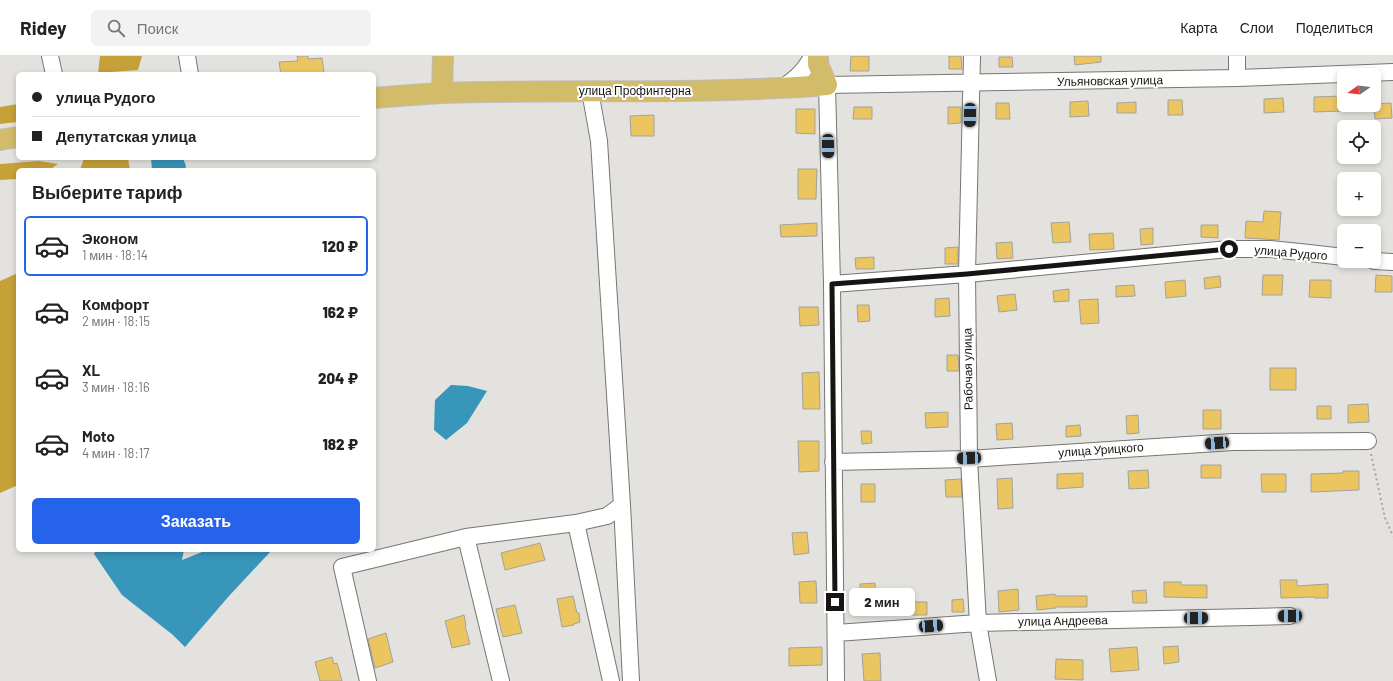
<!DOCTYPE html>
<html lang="ru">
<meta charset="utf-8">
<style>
:root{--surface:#fff;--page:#f2f2f2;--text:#222;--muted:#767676;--line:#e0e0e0;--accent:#2563eb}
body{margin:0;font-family:Barlow,sans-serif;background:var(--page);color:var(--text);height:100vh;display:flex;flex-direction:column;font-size:15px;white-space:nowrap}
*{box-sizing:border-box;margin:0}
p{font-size:13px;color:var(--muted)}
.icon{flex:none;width:22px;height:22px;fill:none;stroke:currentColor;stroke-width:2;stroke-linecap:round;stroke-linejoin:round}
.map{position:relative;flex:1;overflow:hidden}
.panel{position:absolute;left:16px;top:112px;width:360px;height:384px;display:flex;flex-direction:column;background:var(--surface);border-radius:6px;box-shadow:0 2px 6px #0003}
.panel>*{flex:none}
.guide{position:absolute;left:16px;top:16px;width:360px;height:88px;border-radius:6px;box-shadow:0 2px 6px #0003;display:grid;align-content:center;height:88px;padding:0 16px;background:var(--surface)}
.needle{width:26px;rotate:256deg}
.controls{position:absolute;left:1337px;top:12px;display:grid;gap:8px}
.controls a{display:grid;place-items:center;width:44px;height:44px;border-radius:6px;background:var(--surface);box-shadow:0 2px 6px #0003;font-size:20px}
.end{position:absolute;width:18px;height:18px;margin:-9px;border:5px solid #161514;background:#fff;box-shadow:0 0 0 2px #fff}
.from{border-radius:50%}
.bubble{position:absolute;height:28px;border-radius:6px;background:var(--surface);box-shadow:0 2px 6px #0003;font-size:13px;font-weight:800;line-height:28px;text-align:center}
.car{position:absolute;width:12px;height:24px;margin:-12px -6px;border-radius:5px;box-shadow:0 0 3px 1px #0007;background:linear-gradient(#222 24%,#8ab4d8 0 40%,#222 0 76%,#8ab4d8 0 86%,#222 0)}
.guide b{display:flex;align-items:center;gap:14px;height:38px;font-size:15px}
.guide b+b{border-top:1px solid var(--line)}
.guide i{width:10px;height:10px;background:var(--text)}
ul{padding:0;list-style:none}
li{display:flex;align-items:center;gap:12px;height:60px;margin:0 8px 6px;padding:0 8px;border:2px solid transparent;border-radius:6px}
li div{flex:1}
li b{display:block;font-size:15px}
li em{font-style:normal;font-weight:800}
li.on{border-color:var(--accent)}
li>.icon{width:36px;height:36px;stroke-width:1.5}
h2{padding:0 16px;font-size:18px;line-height:48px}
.primary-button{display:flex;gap:8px;margin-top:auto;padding:8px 16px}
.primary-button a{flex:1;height:46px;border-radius:6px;background:var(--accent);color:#fff;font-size:16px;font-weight:800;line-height:46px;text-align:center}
header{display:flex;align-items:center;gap:24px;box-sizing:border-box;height:56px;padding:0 20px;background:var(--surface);border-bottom:1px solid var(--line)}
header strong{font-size:19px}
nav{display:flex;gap:22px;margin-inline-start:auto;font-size:14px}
.search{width:280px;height:36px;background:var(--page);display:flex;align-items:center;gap:10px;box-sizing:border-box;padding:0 14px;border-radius:6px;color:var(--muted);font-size:15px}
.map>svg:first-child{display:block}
.forest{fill:#c6a138}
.water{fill:#3796ba}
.building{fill:#ebc560;stroke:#a3a29d}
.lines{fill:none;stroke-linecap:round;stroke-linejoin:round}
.minor-casing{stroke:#777672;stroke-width:18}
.major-casing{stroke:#bebdbd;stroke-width:22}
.path{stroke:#a6a4a1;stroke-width:2;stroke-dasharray:2 3;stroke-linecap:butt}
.minor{stroke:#fff;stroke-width:16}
.major{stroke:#d2bb69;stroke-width:20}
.route{stroke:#161514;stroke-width:5}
.labels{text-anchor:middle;stroke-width:4;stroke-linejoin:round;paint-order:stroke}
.street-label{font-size:12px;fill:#161514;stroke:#fff}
</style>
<header>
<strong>Ridey</strong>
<div class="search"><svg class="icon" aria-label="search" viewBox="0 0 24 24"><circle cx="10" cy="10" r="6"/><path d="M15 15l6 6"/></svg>Поиск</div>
<nav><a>Карта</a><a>Слои</a><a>Поделиться</a></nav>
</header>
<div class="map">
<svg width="1393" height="625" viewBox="0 0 1393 625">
<rect width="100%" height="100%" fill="#e4e2de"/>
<path class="forest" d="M 100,0 L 142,0 L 138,14 L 98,17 Z
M 18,48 L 18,66 L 0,68 L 0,51 Z
M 84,102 L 128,102 L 130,114 L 80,114 Z
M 39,105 L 58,108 L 49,114 L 18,114 L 18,123 L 0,124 L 0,108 Z
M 18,217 L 18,429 L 0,437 L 0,225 Z"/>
<path class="water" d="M 151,102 L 183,102 L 186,110 L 185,114 L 152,114 Z
M 451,329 L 468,330 L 487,335 L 467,367 L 446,384 L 434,374 L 435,344 Z
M 96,494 L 184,494 L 182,504 L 207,494 L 272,494 L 229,540 L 185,591 L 173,579 L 122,539 L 94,498 Z"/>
<path class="building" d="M 297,0 L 308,0 L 308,3 L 322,2 L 324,17 L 281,18 L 279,6 L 298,5 Z
M 851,0 L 869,0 L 869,15 L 850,15 Z
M 949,0 L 961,0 L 962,13 L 949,13 Z
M 1074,0 L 1101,0 L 1101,6 L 1075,9 Z
M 999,1 L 1012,1 L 1013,11 L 999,11 Z
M 1342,40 L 1342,55 L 1314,56 L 1314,41 Z
M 1283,42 L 1284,56 L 1264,57 L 1264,43 Z
M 1168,44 L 1182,44 L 1183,59 L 1168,59 Z
M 1088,45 L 1089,60 L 1070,61 L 1070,46 Z
M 1136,46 L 1136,57 L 1117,57 L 1117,47 Z
M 996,47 L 1009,47 L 1010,63 L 996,63 Z
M 1391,47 L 1392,62 L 1375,63 L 1374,48 Z
M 854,51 L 872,51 L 872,63 L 853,63 Z
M 948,51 L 961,51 L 961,67 L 948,68 Z
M 796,53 L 815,53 L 815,78 L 796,77 Z
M 654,59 L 654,80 L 631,80 L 630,60 Z
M 798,113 L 817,113 L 816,143 L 798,143 Z
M 1264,155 L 1281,156 L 1279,184 L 1245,182 L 1246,165 L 1263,166 Z
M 1069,166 L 1071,186 L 1053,187 L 1051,167 Z
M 817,167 L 817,180 L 781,181 L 780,169 Z
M 1201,169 L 1218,169 L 1218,182 L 1201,181 Z
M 1153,172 L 1153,188 L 1141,189 L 1140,173 Z
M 1113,177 L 1114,193 L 1090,194 L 1089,178 Z
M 1012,186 L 1013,202 L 997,203 L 996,187 Z
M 958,191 L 958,208 L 945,208 L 945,192 Z
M 874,201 L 874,213 L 856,213 L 855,202 Z
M 1263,219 L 1283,219 L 1282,239 L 1262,239 Z
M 1376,219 L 1392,220 L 1392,236 L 1375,236 Z
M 1220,220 L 1221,231 L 1205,233 L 1204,222 Z
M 1185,224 L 1186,240 L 1166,242 L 1165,226 Z
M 1310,224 L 1331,224 L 1331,242 L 1309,241 Z
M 1134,229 L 1135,240 L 1116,241 L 1116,230 Z
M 1069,233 L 1069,245 L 1054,246 L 1053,235 Z
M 1015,238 L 1017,254 L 999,256 L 997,240 Z
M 949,242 L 950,260 L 935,261 L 935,243 Z
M 1098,243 L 1099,267 L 1081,268 L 1079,244 Z
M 857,249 L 869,249 L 870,265 L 858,266 Z
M 799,251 L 818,251 L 819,269 L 800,270 Z
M 947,299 L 958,299 L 959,315 L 947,315 Z
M 1270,312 L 1296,312 L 1296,334 L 1270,334 Z
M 819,316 L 820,353 L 803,353 L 802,317 Z
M 1368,348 L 1369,366 L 1348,367 L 1348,349 Z
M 1317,350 L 1331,350 L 1331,363 L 1317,363 Z
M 1203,354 L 1221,354 L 1221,373 L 1203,373 Z
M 948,356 L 948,371 L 926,372 L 925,357 Z
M 1138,359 L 1139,377 L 1127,378 L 1126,360 Z
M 1012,367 L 1013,383 L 997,384 L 996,368 Z
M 1080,369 L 1081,380 L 1066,381 L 1066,370 Z
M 861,375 L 871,375 L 872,387 L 862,388 Z
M 798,385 L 819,385 L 819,415 L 799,416 Z
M 1201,409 L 1221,409 L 1221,422 L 1201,422 Z
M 1148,414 L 1149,432 L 1129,433 L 1128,415 Z
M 1343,415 L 1359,415 L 1359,434 L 1311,436 L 1311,418 L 1343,417 Z
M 1083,417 L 1083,431 L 1057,433 L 1057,418 Z
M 1261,418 L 1286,418 L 1286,436 L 1262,436 Z
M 1012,422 L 1013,452 L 998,453 L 997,423 Z
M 961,423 L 962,441 L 946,441 L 945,424 Z
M 861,428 L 875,428 L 875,446 L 861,446 Z
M 807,476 L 809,497 L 794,499 L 792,477 Z
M 540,487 L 545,504 L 505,514 L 501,497 Z
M 1280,524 L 1297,524 L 1297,530 L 1328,528 L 1328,542 L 1314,542 L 1314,541 L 1281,542 Z
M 816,525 L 817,547 L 800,547 L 799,526 Z
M 1164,526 L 1181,526 L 1181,529 L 1207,529 L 1207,542 L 1164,541 Z
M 875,527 L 876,552 L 862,553 L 860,528 Z
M 1018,533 L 1019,554 L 999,556 L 998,535 Z
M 1146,534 L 1147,547 L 1133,547 L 1132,535 Z
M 1055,538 L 1055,540 L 1087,540 L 1087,551 L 1056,551 L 1056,552 L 1037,554 L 1036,540 Z
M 573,540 L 577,557 L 579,557 L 580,566 L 574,568 L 574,569 L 562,571 L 557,543 Z
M 963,543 L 964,556 L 952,556 L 952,544 Z
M 903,546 L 927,546 L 927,559 L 903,559 Z
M 515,549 L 522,577 L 503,581 L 496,553 Z
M 464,559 L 466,569 L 465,570 L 470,588 L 452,592 L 445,565 Z
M 386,577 L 393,606 L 375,612 L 368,583 Z
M 1178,590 L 1179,606 L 1164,608 L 1163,591 Z
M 822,591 L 822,609 L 789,610 L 789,592 Z
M 1137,591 L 1139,614 L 1111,616 L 1109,593 Z
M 880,597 L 881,625 L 864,625 L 862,598 Z
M 332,601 L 334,608 L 337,607 L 342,625 L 320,625 L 315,606 Z
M 1056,603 L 1083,604 L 1083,624 L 1055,623 Z"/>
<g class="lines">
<g class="minor-casing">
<path id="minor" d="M 50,0 L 54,18
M 187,0 L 190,18
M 972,0 L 967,218 L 969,403 L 978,567 L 988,625
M 1237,0 L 1237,22
M 782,32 C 795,23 806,14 812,0
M 590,35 L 599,85 L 622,449 L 631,625
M 1374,205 L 1393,206
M 832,228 L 967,218 L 1229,193 L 1270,193 L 1300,196 L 1344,201
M 833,406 L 969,403 L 1233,386 L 1368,385
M 576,467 L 611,625
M 466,481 L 501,625
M 836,577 L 978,567 L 1290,560
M 368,625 L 342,511 L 466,481 L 576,467 L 607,460 L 622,449
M 836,625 L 832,228 L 827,29 L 1237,22 L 1393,16"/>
</g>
<g class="major-casing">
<path id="major" d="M 442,37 L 443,0
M 374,42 C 397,40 420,38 443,37 C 571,33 699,39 827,29 L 818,8 L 818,0
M 0,84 L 18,81"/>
</g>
<path class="path" d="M 1371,398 L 1385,462 L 1393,480"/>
<use href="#minor" class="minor"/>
<use href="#major" class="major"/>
</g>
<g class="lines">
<path class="route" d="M 835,546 L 832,228 L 967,218 L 1229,193"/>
</g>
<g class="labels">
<g class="street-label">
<text transform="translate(1110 25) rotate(-1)" y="4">Ульяновская улица</text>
<text x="635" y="39">улица Профинтерна</text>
<text transform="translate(1291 197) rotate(5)" y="4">улица Рудого</text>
<text transform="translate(968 313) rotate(-91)" y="4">Рабочая улица</text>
<text transform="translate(1101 394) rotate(-4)" y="4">улица Урицкого</text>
<text transform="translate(1063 565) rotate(-1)" y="4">улица Андреева</text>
</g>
</g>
</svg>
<div class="controls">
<a><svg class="needle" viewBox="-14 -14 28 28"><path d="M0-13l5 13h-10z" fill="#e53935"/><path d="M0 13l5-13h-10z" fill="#767676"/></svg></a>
<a><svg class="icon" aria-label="locate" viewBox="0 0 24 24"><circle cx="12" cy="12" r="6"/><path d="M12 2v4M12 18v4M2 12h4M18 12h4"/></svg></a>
<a>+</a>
<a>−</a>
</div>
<i class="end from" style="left:1229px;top:193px"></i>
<i class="end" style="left:835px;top:546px"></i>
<div class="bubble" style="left:849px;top:532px;width:66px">2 мин</div>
<i class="car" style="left:970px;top:59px;rotate:181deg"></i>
<i class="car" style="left:828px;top:90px;rotate:179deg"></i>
<i class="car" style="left:1217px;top:387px;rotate:266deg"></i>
<i class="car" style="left:969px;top:402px;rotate:268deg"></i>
<i class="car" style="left:1290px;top:560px;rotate:269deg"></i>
<i class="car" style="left:1196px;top:562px;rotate:89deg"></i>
<i class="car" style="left:931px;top:570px;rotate:86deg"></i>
<div class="guide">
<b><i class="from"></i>улица Рудого</b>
<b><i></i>Депутатская улица</b>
</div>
<section class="panel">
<h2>Выберите тариф</h2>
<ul>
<li class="on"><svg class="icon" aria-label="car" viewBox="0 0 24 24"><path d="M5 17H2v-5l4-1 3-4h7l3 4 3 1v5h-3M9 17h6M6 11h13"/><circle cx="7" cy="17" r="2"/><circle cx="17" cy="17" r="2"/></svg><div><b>Эконом</b><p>1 мин · 18:14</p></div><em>120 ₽</em></li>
<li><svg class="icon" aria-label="car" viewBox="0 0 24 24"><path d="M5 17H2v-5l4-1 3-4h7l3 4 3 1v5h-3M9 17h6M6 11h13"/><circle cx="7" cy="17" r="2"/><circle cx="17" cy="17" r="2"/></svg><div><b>Комфорт</b><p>2 мин · 18:15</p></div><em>162 ₽</em></li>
<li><svg class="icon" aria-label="car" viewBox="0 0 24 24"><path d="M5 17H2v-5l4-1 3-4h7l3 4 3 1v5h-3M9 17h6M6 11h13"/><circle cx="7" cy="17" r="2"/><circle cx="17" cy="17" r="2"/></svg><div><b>XL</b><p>3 мин · 18:16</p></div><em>204 ₽</em></li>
<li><svg class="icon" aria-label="car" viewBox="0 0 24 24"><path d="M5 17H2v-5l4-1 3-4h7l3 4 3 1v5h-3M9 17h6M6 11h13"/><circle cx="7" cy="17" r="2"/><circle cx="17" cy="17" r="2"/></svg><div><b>Moto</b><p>4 мин · 18:17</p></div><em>182 ₽</em></li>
</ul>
<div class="primary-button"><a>Заказать</a></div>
</section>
</div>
